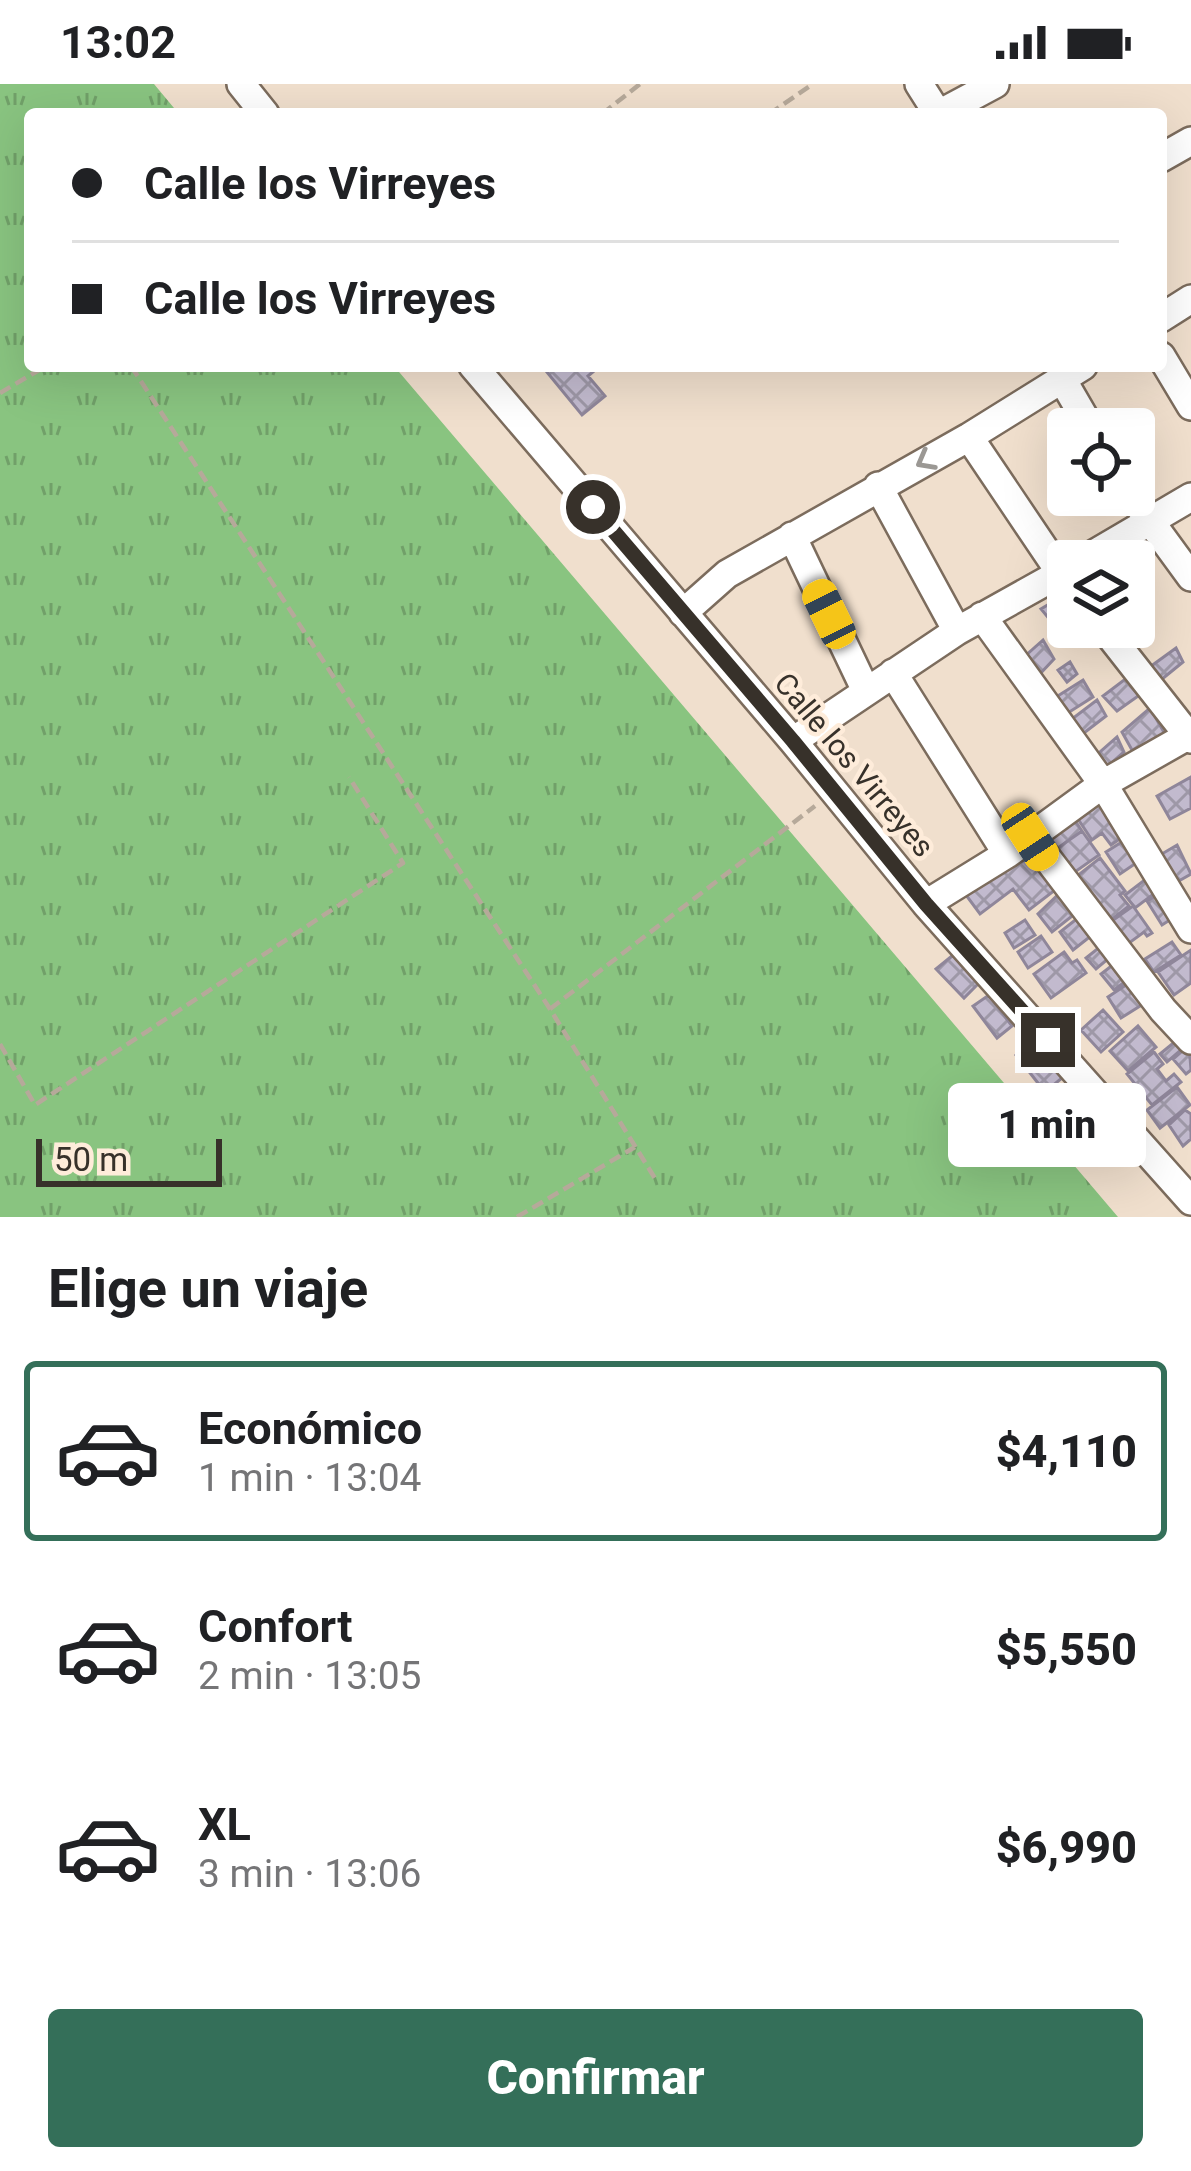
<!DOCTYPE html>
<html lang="es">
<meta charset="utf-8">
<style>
:root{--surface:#fff;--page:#f6f6f6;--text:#202124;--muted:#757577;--line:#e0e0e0;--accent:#346f59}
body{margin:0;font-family:Roboto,sans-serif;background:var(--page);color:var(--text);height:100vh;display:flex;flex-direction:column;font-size:45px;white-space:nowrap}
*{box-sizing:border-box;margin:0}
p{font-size:39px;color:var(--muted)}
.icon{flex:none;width:66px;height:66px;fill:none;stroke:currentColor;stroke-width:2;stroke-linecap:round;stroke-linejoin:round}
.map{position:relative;height:1133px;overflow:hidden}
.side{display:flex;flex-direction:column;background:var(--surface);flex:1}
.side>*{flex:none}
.top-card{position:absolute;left:24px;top:24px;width:1143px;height:264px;border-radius:12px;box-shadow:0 12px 48px #0002;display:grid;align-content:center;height:264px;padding:0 48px;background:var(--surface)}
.controls{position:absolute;left:1047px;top:324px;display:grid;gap:24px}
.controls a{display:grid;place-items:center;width:108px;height:108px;border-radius:12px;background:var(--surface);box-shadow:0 12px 48px #0002;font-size:60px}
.scale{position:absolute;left:36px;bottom:30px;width:186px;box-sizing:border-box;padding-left:12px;border:6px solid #37312a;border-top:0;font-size:33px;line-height:42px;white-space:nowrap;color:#37312a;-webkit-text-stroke:9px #feecda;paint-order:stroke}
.end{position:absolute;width:54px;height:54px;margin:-27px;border:15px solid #37312a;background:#fff;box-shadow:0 0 0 6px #fff}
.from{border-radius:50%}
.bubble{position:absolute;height:84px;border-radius:12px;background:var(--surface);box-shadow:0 12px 48px #0002;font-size:39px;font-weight:800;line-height:84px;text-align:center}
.car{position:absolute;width:36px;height:72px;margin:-36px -18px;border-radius:15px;box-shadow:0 0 9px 3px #0007;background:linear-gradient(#f5c518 24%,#345 0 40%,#f5c518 0 76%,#345 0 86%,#f5c518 0)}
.top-card b{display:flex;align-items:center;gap:42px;height:114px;font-size:45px}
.top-card b+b{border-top:3px solid var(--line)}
.top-card i{width:30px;height:30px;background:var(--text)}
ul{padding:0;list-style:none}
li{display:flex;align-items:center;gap:36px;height:180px;margin:0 24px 18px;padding:0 24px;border:6px solid transparent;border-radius:12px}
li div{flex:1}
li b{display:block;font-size:45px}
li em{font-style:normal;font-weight:800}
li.on{border-color:var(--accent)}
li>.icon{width:108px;height:108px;stroke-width:1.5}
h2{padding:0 48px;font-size:54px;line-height:144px}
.cta{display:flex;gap:24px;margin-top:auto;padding:24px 48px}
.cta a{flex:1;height:138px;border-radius:12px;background:var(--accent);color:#fff;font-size:48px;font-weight:800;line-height:138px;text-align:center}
.status{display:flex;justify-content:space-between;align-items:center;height:84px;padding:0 60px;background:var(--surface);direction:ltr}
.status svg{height:33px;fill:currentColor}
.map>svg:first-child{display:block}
.grass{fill:url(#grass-tufts)}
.building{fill:url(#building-cross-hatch);stroke:#8f869a;stroke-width:3}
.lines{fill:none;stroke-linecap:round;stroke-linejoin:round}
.minor-casing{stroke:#7c6c5d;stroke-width:32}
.path{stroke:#b6a99a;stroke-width:4.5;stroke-dasharray:12 6;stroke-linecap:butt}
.minor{stroke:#fff;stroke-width:27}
.oneway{stroke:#9b9894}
.route{stroke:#37312a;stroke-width:15}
.labels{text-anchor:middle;stroke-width:9;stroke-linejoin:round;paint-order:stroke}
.street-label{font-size:30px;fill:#37312a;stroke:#feecda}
</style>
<div class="status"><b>13:02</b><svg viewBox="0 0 49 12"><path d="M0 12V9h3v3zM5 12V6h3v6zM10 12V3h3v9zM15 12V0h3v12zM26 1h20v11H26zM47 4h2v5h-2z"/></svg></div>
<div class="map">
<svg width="1191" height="1133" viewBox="0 0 1191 1133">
<defs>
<pattern id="grass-tufts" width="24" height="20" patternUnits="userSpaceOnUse" patternTransform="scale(3)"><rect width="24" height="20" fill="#89c480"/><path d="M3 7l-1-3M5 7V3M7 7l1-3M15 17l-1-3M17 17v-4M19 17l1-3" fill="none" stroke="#71a069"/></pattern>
<pattern id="building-cross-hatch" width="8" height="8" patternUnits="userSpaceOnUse" patternTransform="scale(3)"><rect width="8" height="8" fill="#c2bace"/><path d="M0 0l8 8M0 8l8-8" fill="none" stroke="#9e98a7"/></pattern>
</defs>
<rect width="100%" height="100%" fill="#f0dfcd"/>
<path class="grass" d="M 0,0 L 154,0 L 179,30 L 30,30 L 30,282 L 394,282 L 1118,1133 L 0,1133 Z"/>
<path class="building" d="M 552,282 L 600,282 L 588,292 L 605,312 L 582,331 L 546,287 Z
M 1066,510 L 1068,542 L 1060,548 L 1041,525 Z
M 1043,556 L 1054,575 L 1038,592 L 1023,574 Z
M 1176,564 L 1183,578 L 1156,600 L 1143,588 Z
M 1070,578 L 1077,590 L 1067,598 L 1058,586 Z
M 1128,593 L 1141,610 L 1117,627 L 1103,612 Z
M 1083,596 L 1093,613 L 1063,632 L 1053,615 Z
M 1097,616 L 1106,632 L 1084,649 L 1072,635 Z
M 1150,624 L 1165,650 L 1132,666 L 1122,648 Z
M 1117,653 L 1124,668 L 1101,688 L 1091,676 Z
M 1191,693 L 1191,724 L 1170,735 L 1157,712 Z
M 1104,716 L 1127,750 L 1111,761 L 1102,749 L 1092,756 L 1078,735 Z
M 1070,729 L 1082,747 L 1055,766 L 1043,749 Z
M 1082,747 L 1099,771 L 1072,790 L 1055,766 Z
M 1128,754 L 1142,775 L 1120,790 L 1106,768 Z
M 1028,759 L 1059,803 L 1029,826 L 1013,805 L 980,830 L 963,807 Z
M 1177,761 L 1191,790 L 1170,802 L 1155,774 Z
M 1100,774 L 1125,807 L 1120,811 L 1129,822 L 1106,840 L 1072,796 Z
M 1150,792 L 1159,806 L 1135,824 L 1125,811 Z
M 1065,804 L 1081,825 L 1052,848 L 1038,830 Z
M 1162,808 L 1176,832 L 1162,841 L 1147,817 Z
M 1133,822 L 1152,849 L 1147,852 L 1144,848 L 1125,862 L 1109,839 Z
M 1083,830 L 1096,848 L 1073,866 L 1060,848 Z
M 1025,836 L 1035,851 L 1014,864 L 1005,849 Z
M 1041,852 L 1052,868 L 1028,884 L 1018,868 Z
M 1106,858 L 1115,869 L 1096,885 L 1086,874 Z
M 1172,858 L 1181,871 L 1154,888 L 1145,875 Z
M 1191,866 L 1191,899 L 1174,911 L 1158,888 Z
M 1064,868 L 1072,879 L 1077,876 L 1086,889 L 1051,914 L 1034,890 Z
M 953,871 L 978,900 L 964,914 L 936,885 Z
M 1118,877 L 1130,894 L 1114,906 L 1101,890 Z
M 1135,895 L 1148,917 L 1121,934 L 1108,913 Z
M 989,911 L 1012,942 L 997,954 L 973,922 Z
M 1103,926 L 1123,948 L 1101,968 L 1081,946 Z
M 1138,942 L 1156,963 L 1128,987 L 1110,967 Z
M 1182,952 L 1188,960 L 1167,978 L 1160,970 Z
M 1033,953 L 1062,994 L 1045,1008 L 1016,971 Z
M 1189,961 L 1191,986 L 1186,990 L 1173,975 Z
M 1154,968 L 1163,980 L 1157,985 L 1166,997 L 1174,990 L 1181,998 L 1152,1021 L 1127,990 Z
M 1177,1003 L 1190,1021 L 1160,1044 L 1147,1026 Z
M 1185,1026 L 1191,1030 L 1191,1055 L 1183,1062 L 1169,1041 Z"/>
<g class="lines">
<g class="minor-casing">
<path id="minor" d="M 241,0 L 265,30
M 919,0 L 938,30
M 939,30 L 995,0
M 1161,74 L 1191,57
M 1161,234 L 1191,215
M 1161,272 L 1191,322
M 473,282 L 793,657 L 926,820 L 1191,1117
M 1062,295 L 1091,345
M 969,353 L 1068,500
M 878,402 L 957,547
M 1131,411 L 1191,493
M 792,452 L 866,607
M 1082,477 L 1191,413
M 683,529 L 727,490 L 969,353 L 1083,282
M 982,532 L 1103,700 L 1191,845
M 1103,543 L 1191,655
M 893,589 L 1007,770
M 793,657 L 957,547 L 1068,485
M 1031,753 L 1163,926 L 1191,956
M 926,820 L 1007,770 L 1103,700 L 1191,650"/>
</g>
<path class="path" d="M 602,30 L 640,0
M 769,30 L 813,0
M 131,282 L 550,925 L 656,1096
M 0,309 L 46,282
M 550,925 L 815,722
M 0,960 L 35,1021 L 403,779 L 349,693
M 517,1133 L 635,1063"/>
<use href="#minor" class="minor"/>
</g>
<defs><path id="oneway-chevron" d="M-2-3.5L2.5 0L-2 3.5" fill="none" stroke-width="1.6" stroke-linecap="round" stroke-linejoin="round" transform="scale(3)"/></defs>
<use class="oneway" href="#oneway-chevron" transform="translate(925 377) rotate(151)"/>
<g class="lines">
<path class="route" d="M 593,423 L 793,657 L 926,820 L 1048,956"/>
</g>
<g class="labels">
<g class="street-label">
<text transform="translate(854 681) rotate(50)" y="10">Calle los Virreyes</text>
</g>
</g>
</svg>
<div class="controls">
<a><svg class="icon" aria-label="locate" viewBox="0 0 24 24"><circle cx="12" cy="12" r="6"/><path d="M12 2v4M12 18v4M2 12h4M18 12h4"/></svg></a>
<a><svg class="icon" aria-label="layers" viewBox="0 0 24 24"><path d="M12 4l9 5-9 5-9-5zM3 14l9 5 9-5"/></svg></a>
</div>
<div class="scale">50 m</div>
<i class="end from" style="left:593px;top:423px"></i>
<i class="end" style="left:1048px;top:956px"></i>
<div class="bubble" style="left:948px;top:999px;width:198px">1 min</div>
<i class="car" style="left:829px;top:530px;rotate:334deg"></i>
<i class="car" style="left:1030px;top:753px;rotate:147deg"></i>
<div class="top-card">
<b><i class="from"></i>Calle los Virreyes</b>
<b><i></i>Calle los Virreyes</b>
</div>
</div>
<section class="side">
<h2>Elige un viaje</h2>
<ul>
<li class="on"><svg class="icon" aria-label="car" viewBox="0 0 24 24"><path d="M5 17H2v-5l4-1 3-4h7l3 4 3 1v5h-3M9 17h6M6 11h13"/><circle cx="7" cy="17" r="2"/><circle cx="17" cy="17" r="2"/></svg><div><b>Económico</b><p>1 min · 13:04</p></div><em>$4,110</em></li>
<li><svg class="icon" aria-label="car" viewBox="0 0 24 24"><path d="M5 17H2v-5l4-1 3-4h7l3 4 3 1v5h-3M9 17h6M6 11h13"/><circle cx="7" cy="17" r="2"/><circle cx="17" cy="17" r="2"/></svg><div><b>Confort</b><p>2 min · 13:05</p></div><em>$5,550</em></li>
<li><svg class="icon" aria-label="car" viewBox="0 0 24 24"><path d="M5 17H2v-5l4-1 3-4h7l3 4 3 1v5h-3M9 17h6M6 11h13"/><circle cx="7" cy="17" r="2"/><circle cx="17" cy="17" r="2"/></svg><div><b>XL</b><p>3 min · 13:06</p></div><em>$6,990</em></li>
</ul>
<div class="cta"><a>Confirmar</a></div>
</section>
